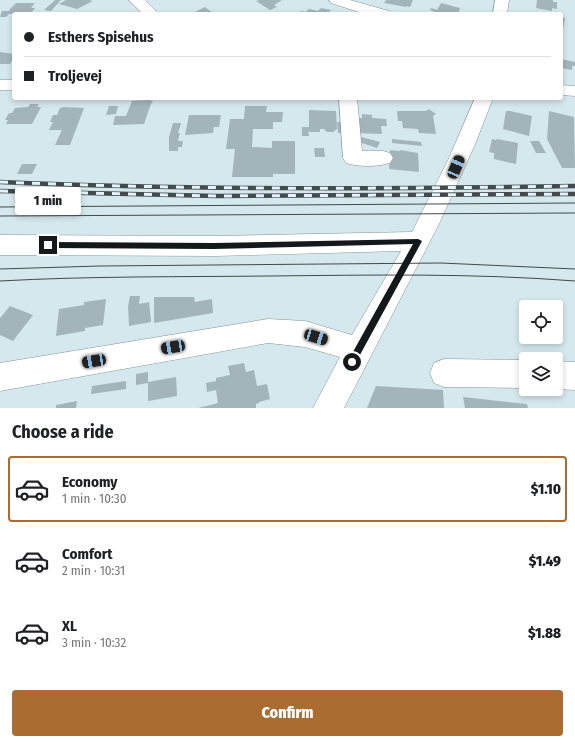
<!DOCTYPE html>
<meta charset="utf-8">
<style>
:root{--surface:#fff;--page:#f6f6f6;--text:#202124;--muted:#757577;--line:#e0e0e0;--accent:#ab6c32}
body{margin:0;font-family:"Fira Sans Condensed",sans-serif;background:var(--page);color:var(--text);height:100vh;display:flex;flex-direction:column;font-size:15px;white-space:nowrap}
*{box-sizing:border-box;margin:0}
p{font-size:13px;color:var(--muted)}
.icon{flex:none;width:22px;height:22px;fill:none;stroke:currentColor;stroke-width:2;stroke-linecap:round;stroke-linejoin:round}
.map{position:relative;height:408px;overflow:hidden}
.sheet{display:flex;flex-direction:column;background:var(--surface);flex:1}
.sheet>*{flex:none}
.guide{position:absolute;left:12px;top:12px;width:551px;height:88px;border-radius:4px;box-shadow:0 2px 6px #0003;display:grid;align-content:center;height:88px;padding:0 12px;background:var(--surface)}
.controls{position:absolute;left:519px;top:300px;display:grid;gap:8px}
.controls a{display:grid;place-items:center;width:44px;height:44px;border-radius:4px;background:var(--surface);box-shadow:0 2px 6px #0003;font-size:20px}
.end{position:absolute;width:18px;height:18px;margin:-9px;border:5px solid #13191b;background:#fff;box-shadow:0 0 0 2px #fff}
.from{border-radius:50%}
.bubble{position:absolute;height:28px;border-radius:4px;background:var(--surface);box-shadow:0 2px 6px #0003;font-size:13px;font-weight:800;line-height:28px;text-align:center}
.car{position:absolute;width:12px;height:24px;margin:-12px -6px;border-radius:5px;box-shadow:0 0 3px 1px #0007;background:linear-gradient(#222 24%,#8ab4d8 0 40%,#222 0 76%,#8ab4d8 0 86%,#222 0)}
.guide b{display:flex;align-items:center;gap:14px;height:38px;font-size:15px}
.guide b+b{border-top:1px solid var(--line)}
.guide i{width:10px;height:10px;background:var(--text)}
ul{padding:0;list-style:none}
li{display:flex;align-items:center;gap:12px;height:66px;margin:0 8px 6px;padding:0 4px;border:2px solid transparent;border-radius:4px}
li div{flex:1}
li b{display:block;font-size:15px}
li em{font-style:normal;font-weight:800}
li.current{border-color:var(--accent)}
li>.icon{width:36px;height:36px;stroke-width:1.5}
h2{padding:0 12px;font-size:18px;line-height:48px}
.cta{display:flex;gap:8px;margin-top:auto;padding:8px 12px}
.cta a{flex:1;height:46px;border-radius:4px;background:var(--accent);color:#fff;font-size:16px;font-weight:800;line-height:46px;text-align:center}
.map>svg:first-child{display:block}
.building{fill:#a3b5bb}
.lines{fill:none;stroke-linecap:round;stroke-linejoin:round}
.minor-casing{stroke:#839499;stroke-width:1}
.minor{fill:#fff;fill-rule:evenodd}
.tram{stroke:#414a4d;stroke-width:1}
.rail-casing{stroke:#414a4d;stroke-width:4.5}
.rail{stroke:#e2f5fa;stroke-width:3;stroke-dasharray:8;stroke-linecap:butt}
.route{fill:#13191b}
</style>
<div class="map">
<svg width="575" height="408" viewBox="0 0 575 408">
<rect width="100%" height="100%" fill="#d5e8ed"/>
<path class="building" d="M 55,0 L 61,0 L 51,11 L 44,10 Z
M 66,0 L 89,0 L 93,1 L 77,9 L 59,4 Z
M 259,0 L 282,0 L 274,5 L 277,7 L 270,10 L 256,1 Z
M 386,0 L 413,0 L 410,7 L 406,6 L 406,7 L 384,3 Z
M 537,0 L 553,0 L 553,2 L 557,2 L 557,9 L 552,8 L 552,11 L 536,8 Z
M 16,3 L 35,3 L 31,8 L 35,8 L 31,13 L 9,14 L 6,17 L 0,17 L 2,11 L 9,11 L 10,10 L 9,10 Z
M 441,3 L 460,8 L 458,14 L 440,14 L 430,10 L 431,8 L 437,10 Z
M 205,7 L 214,14 L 198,14 L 195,12 Z
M 321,8 L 331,10 L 328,14 L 298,14 L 301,11 L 306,12 L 309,9 L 318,11 Z
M 561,17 L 565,18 L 563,30 L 561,29 Z
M 0,52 L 14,54 L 14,58 L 10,64 L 0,64 Z
M 561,59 L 575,62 L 575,66 L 572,66 L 572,70 L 561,68 Z
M 150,100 L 153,102 L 151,104 L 144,124 L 113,125 L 115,116 L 126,116 L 132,101 Z
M 30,104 L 39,104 L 37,107 L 41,107 L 32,124 L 6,124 L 8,120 L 5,120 L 9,113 L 12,113 L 15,108 L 28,107 Z
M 109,106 L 118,106 L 116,114 L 106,115 Z
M 245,106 L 267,106 L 266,112 L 283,112 L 282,122 L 273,122 L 273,129 L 253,129 L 252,147 L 272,148 L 272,141 L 295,141 L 295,174 L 273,174 L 273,177 L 232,177 L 235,149 L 226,149 L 230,119 L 244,119 Z
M 64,107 L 84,108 L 70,145 L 55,145 L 62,130 L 49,130 L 53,122 L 50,122 L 53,115 L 57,115 L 60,108 Z
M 429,109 L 436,114 L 433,116 L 436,134 L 419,133 L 418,129 L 403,128 L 402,121 L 398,121 L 397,111 L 426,111 Z
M 309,110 L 336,111 L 337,129 L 333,132 L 327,132 L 324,129 L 320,129 L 320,132 L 309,132 L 308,129 L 309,136 L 302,136 L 302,127 L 309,127 Z
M 506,111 L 510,111 L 532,116 L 529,136 L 503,129 Z
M 549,111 L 574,117 L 575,168 L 562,168 L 547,139 Z
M 362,114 L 372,115 L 372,118 L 386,119 L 387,126 L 381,126 L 382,134 L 356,133 L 355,118 L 362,118 Z
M 189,115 L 221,115 L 219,127 L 214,127 L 213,133 L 185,135 Z
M 337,122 L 341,122 L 347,133 L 338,133 Z
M 173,123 L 181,123 L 178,133 L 180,133 L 178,141 L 183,141 L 182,147 L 178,147 L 178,151 L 169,151 L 169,137 Z
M 361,137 L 380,142 L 377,148 L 359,142 Z
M 392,139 L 421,142 L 422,146 L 392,143 Z
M 492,139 L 496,140 L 497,139 L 518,143 L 516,164 L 494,159 L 494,153 L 489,152 Z
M 530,141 L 539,141 L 546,153 L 536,153 Z
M 314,148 L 324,148 L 325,157 L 315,157 Z
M 390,150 L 400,151 L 400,150 L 418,153 L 419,172 L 389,169 Z
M 22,164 L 37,164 L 32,174 L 17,174 Z
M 130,296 L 140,296 L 139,304 L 149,302 L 151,322 L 129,326 L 128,306 Z
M 154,297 L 194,297 L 195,302 L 212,299 L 213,313 L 154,323 Z
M 106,299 L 103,325 L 85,328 L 85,331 L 56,336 L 59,309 L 84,305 L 84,302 Z
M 10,306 L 33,315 L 13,341 L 0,335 L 0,318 Z
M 244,363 L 246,372 L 254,370 L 257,386 L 267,384 L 270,399 L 259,402 L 259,403 L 256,404 L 256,408 L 198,408 L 218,403 L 216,390 L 207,392 L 206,383 L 216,381 L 216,378 L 230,375 L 228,366 Z
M 148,372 L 148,382 L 176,377 L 177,396 L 148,401 L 148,383 L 136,385 L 136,374 Z
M 126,381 L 126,389 L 91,394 L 92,386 Z
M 376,386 L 443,390 L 444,408 L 367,408 Z
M 463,397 L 527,404 L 528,408 L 465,408 Z
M 77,401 L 76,408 L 56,408 L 56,405 Z"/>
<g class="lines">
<g class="minor-casing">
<path id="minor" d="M 129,0 L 145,0 L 159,14 L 143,14 Z
M 329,0 L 350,0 L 389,11 L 391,14 L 365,14 L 331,3 Z
M 495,0 L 509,0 L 507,14 L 493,14 Z
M 0,80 L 14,80 L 14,90 L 0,90 Z
M 561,85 L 575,86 L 575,96 L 561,95 Z
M 339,98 L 357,98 L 362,151 L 383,151 L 390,153 L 393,158 L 390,163 C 377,167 359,167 346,163 L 343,158 Z
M 475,98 L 493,98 L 476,142 L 439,224 L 344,408 L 313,408 L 340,357 L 305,347 L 268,343 L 0,391 L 0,363 L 268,319 L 305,321 L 352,335 L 401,251 L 214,256 L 0,255 L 0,235 L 214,236 L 412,232 L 449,158 Z
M 444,359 L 526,360 L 526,388 L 444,387 L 434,383 L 430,373 L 434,363 Z
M 556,361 L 575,362 L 575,390 L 556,389 Z"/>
</g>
<use href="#minor" class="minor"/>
<path class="tram" d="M 0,207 L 575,203
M 0,216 L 575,213
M 0,269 L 100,266 L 441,263 L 575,269
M 0,281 C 90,276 180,277 269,276 C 371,275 473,273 575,281"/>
<g class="rail-casing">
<path id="rail" d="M 0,182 C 192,190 383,189 575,186
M 0,191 L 216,196 L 575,194"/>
</g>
<use href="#rail" class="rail"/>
</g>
<path class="route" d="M 418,239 L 422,241 L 421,243 L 355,364 L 352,366 L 348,362 L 349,359 L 413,244 L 214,249 L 48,248 L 44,245 L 48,242 L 214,243 Z"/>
</svg>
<div class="controls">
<a><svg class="icon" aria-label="locate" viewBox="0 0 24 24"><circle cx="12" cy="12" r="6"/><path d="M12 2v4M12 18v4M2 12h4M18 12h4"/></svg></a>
<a><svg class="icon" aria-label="layers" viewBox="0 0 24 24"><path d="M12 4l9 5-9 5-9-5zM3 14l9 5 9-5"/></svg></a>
</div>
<i class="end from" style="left:352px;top:362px"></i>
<i class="end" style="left:48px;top:245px"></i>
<div class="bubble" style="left:15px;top:187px;width:66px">1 min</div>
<i class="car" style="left:456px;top:167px;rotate:23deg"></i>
<i class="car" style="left:316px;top:337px;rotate:107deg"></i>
<i class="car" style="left:173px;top:347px;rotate:260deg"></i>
<i class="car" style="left:94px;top:361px;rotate:260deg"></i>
<div class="guide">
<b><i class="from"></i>Esthers Spisehus</b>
<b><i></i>Troljevej</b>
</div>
</div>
<section class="sheet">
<h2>Choose a ride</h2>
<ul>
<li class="current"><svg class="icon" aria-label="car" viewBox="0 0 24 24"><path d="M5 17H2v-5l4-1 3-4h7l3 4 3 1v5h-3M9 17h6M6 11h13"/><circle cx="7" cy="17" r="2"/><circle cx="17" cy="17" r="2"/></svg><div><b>Economy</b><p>1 min · 10:30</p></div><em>$1.10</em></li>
<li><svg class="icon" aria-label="car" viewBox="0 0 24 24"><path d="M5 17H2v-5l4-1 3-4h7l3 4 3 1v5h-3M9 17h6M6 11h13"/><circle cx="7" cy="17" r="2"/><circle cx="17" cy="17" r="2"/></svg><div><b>Comfort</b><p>2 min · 10:31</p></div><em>$1.49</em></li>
<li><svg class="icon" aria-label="car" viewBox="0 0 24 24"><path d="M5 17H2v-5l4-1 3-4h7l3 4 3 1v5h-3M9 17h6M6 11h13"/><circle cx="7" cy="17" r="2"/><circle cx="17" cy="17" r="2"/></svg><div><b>XL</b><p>3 min · 10:32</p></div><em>$1.88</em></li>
</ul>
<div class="cta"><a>Confirm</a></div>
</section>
